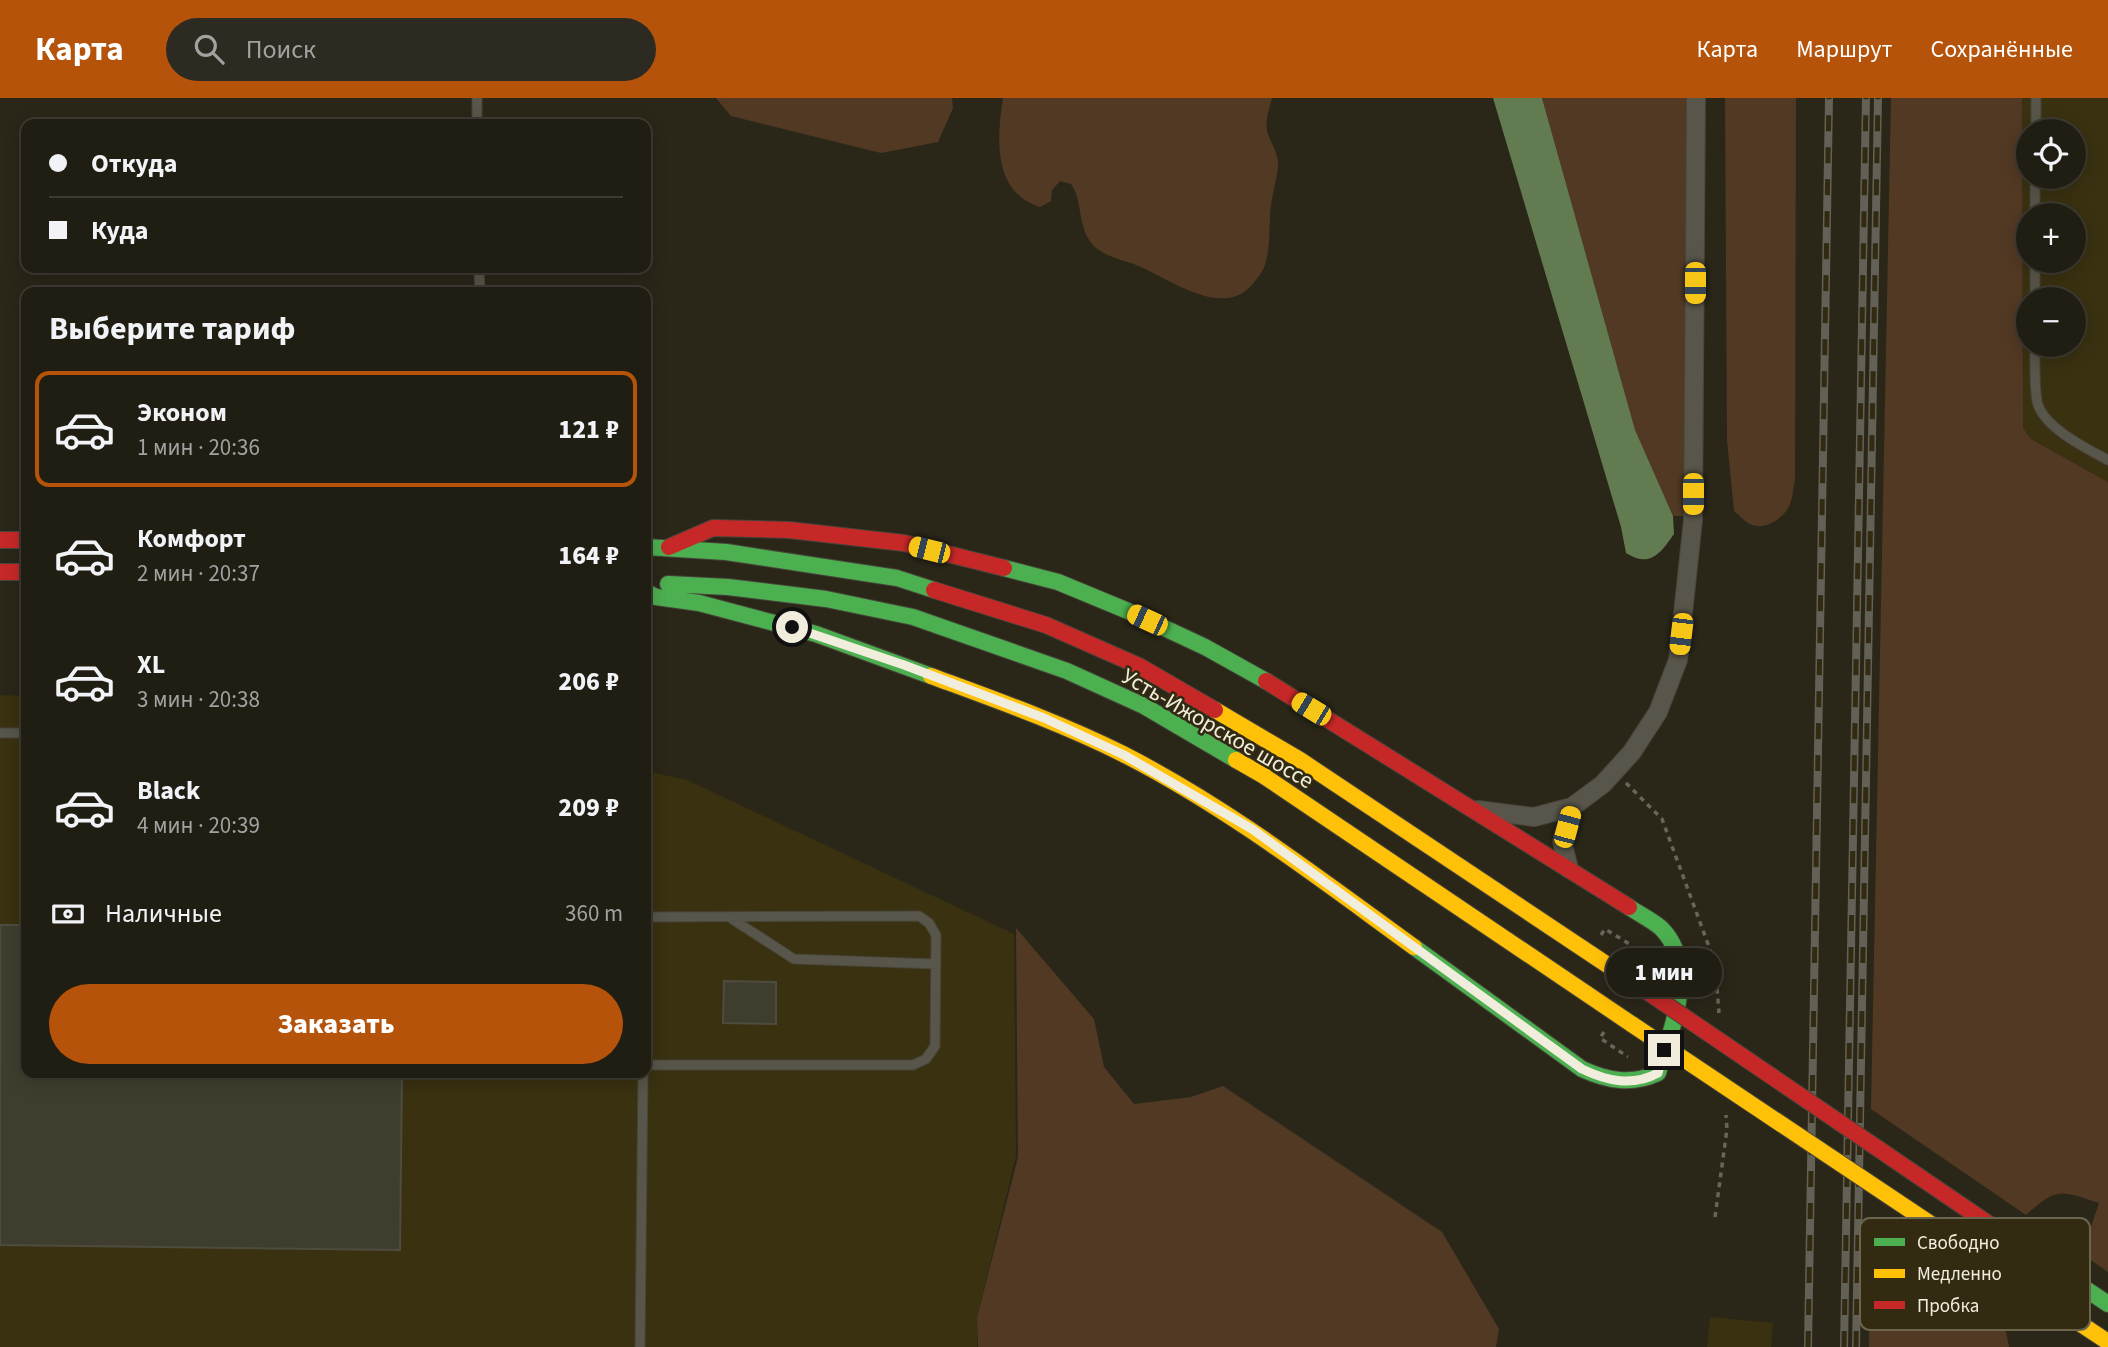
<!DOCTYPE html>
<html lang="ru">
<meta charset="utf-8">
<style>
:root{--surface:#201d13;--page:#2d2a21;--text:#f1f3f6;--muted:#a2a2a0;--line:#3d3b33;--accent:#b45309}
body{margin:0;font-family:"Source Sans 3",sans-serif;background:var(--page);color:var(--text);height:100vh;display:flex;flex-direction:column;font-size:26px;white-space:nowrap}
*{box-sizing:border-box;margin:0}
p{font-size:23px;color:var(--muted)}
.icon{flex:none;width:38px;height:38px;fill:none;stroke:currentColor;stroke-width:2;stroke-linecap:round;stroke-linejoin:round}
.map{position:relative;flex:1;overflow:hidden}
.details{position:absolute;left:21px;top:189px;width:630px;height:791px;display:flex;flex-direction:column;background:var(--surface);border-radius:14px;box-shadow:0 4px 18px #0003,0 0 0 2px var(--line)}
.details>*{flex:none}
.top-card{position:absolute;left:21px;top:21px;width:630px;height:154px;border-radius:14px;box-shadow:0 4px 18px #0003,0 0 0 2px var(--line);display:grid;align-content:center;height:154px;padding:0 28px;background:var(--surface)}
.controls{position:absolute;left:2016px;top:21px;display:grid;gap:14px}
.controls a{display:grid;place-items:center;width:70px;height:70px;border-radius:50%;background:var(--surface);box-shadow:0 4px 18px #0003,0 0 0 2px var(--line);font-size:35px}
.end{position:absolute;width:32px;height:32px;margin:-16px;border:9px solid #f1eddd;background:#111;box-shadow:0 0 0 4px #111}
.from{border-radius:50%}
.bubble{position:absolute;height:49px;border-radius:24px;background:var(--surface);box-shadow:0 4px 18px #0003,0 0 0 2px var(--line);font-size:23px;font-weight:800;line-height:49px;text-align:center}
.car{position:absolute;width:21px;height:42px;margin:-21px -10px;border-radius:9px;box-shadow:0 0 5px 2px #0007;background:linear-gradient(#f5c518 24%,#345 0 40%,#f5c518 0 76%,#345 0 86%,#f5c518 0)}
.top-card b{display:flex;align-items:center;gap:24px;height:66px;font-size:26px}
.top-card b+b{border-top:2px solid var(--line)}
.top-card i{width:18px;height:18px;background:var(--text)}
ul{padding:0;list-style:none}
li{display:flex;align-items:center;gap:21px;height:116px;margin:0 14px 10px;padding:0 14px;border:4px solid transparent;border-radius:14px}
li div{flex:1}
li b{display:block;font-size:26px}
li em{font-style:normal;font-weight:800}
li.active{border-color:var(--accent)}
li>.icon{width:63px;height:63px;stroke-width:1.5}
h2{padding:0 28px;font-size:32px;line-height:84px}
.pay{display:flex;align-items:center;gap:18px;height:77px;padding:0 28px;font-size:26px}
.pay p{margin-inline-start:auto}
.primary-button{display:flex;gap:14px;margin-top:auto;padding:14px 28px}
.primary-button a{flex:1;height:80px;border-radius:42px;background:var(--accent);color:#fff;font-size:28px;font-weight:800;line-height:80px;text-align:center}
header{display:flex;align-items:center;gap:42px;box-sizing:border-box;height:98px;padding:0 35px;background:var(--accent);color:#fff}
header strong{font-size:33px}
nav{display:flex;gap:38px;margin-inline-start:auto;font-size:24px}
.search{width:490px;height:63px;background:var(--page);display:flex;align-items:center;gap:18px;box-sizing:border-box;padding:0 24px;border-radius:38px;color:var(--muted);font-size:26px}
.map>svg:first-child{display:block}
.built{fill:#3a3111;fill-rule:evenodd}
.green{fill:#523924}
.water{fill:#637b51}
.building{fill:#3f3e2e;stroke:#4d4c3f;stroke-width:2}
.lines{fill:none;stroke-linecap:round;stroke-linejoin:round}
.lane-casing{stroke:#474439;stroke-width:11}
.street-casing{stroke:#474439;stroke-width:20}
.fast-casing{stroke:#474439;stroke-width:18}
.slow-casing{stroke:#474439;stroke-width:18}
.jam-casing{stroke:#474439;stroke-width:18}
.path{stroke:#68655b;stroke-width:3.5;stroke-dasharray:5 5;stroke-linecap:butt}
.lane{stroke:#58554a;stroke-width:9}
.street{stroke:#58554a;stroke-width:18}
.fast{stroke:#4caf50;stroke-width:16}
.slow{stroke:#ffc107;stroke-width:16}
.jam{stroke:#c62828;stroke-width:16}
.rail-casing{stroke:#636056;stroke-width:8}
.rail{stroke:#322b11;stroke-width:5;stroke-dasharray:16;stroke-linecap:butt}
.slow-bridge-casing{stroke:#474439;stroke-width:18;stroke-linecap:butt}
.jam-bridge-casing{stroke:#474439;stroke-width:18;stroke-linecap:butt}
.slow-bridge{stroke:#ffc107;stroke-width:16}
.jam-bridge{stroke:#c62828;stroke-width:16}
.route{stroke:#f1eddd;stroke-width:9}
.labels{text-anchor:middle;stroke-width:5;stroke-linejoin:round;paint-order:stroke}
.street-label{font-size:23px;fill:#f1eddd;stroke:#322b11}
.key{fill:#322b11;stroke:#6b654e;stroke-width:2}
.key-label{font-size:19px;fill:#f1eddd}
</style>
<header>
<strong>Карта</strong>
<div class="search"><svg class="icon" aria-label="search" viewBox="0 0 24 24"><circle cx="10" cy="10" r="6"/><path d="M15 15l6 6"/></svg>Поиск</div>
<nav><a>Карта</a><a>Маршрут</a><a>Сохранённые</a></nav>
</header>
<div class="map">
<svg width="2108" height="1249" viewBox="0 0 2108 1249">
<rect width="100%" height="100%" fill="#2a2719"/>
<path class="built" d="M 2022,0 L 2108,0 L 2108,384 L 2031,341 L 2023,330 ZM 2028,33 L 2074,33 L 2074,79 L 2028,79 ZM 2028,117 L 2074,117 L 2074,163 L 2028,163 ZM 2028,201 L 2074,201 L 2074,247 L 2028,247 Z
M 0,597 L 26,598 L 26,975 L 646,975 L 646,673 L 687,682 L 1014,836 L 1016,1058 L 977,1220 L 977,1249 L 0,1249 Z
M 1710,1219 L 1773,1225 L 1771,1249 L 1707,1249 Z"/>
<path class="green" d="M 716,0 L 952,0 L 953,10 L 938,44 L 881,55 L 731,18 Z
M 1003,0 L 1272,0 C 1269,12 1264,25 1268,36 C 1272,47 1278,55 1278,67 C 1277,84 1270,102 1270,119 C 1269,136 1270,151 1265,167 C 1262,176 1256,182 1250,189 C 1222,218 1173,184 1143,170 C 1127,162 1109,161 1095,149 C 1076,131 1084,104 1071,86 L 1060,83 L 1052,92 L 1051,103 L 1040,109 C 992,94 997,40 1003,0 Z
M 1542,0 L 1687,0 L 1686,416 L 1682,418 L 1673,418 L 1635,333 Z
M 1725,0 L 1796,0 L 1795,383 C 1793,390 1793,399 1790,406 C 1785,419 1767,432 1752,427 C 1746,425 1739,417 1734,413 L 1727,342 Z
M 1891,0 L 2022,0 L 2023,330 L 2031,341 L 2108,384 L 2108,1174 L 2082,1156 L 2099,1105 C 2060,1092 2057,1089 2026,1117 L 1871,1011 Z
M 1016,830 L 1094,921 L 1104,969 L 1134,1006 L 1191,999 L 1223,988 L 1442,1134 L 1499,1231 L 1496,1249 L 978,1249 L 977,1220 L 1018,1059 Z
M 1870,1119 L 2005,1209 L 2006,1234 L 2009,1249 L 1869,1249 Z"/>
<path class="water" d="M 1493,0 L 1542,0 L 1635,332 L 1673,418 L 1674,436 C 1660,456 1650,470 1626,455 L 1621,429 Z"/>
<path class="building" d="M 0,827 L 26,827 L 26,975 L 402,975 L 400,1152 L 0,1147 Z
M 724,883 L 776,884 L 776,926 L 723,925 Z"/>
<g class="lines">
<g class="lane-casing">
<path id="lane" d="M 477,0 L 477,26
M 2036,33 L 2036,0
M 2035,117 L 2035,79
M 479,170 L 480,194
M 2035,201 L 2035,163
M 2035,247 C 2035,265 2034,285 2037,303 C 2042,329 2086,350 2108,362
M 0,635 L 26,635
M 646,819 L 919,818 L 929,825 L 936,837 L 935,948 L 926,961 L 913,967 L 646,967
M 729,819 L 794,861 L 936,866
M 640,1249 L 643,975"/>
</g>
<g class="street-casing">
<path id="street" d="M 1478,712 L 1534,719 L 1572,709 L 1603,686 L 1632,654 L 1658,614 L 1678,562 L 1693,422 L 1696,0
M 1569,771 L 1562,743 L 1572,709"/>
</g>
<g class="fast-casing">
<path id="fast" d="M 646,449 L 726,454 L 897,480 L 934,492
M 1004,470 L 1058,484 L 1128,513 L 1205,549 L 1266,583
M 668,486 L 728,489 L 826,501 L 913,519 L 1067,573 L 1144,608 L 1236,662
M 646,494 L 656,499 L 699,505 L 816,536 L 931,578
M 1414,849 L 1582,971 C 1608,983 1632,987 1658,975 C 1671,931 1699,868 1661,830 C 1652,822 1639,816 1629,809
M 2005,1137 L 2108,1206"/>
</g>
<g class="slow-casing">
<path id="slow" d="M 931,578 C 996,602 1061,625 1123,656 C 1227,709 1320,781 1414,849
M 1215,612 L 1300,662 L 1633,884
M 1236,662 L 1264,678 L 1633,927
M 2007,1177 L 2108,1244"/>
</g>
<g class="jam-casing">
<path id="jam" d="M 0,442 L 26,442
M 669,449 L 713,430 L 789,432 L 904,445 L 1004,470
M 0,474 L 26,474
M 934,492 L 1046,527 L 1139,568 L 1215,612
M 1266,583 L 1629,809"/>
</g>
<path class="path" d="M 1626,685 L 1662,721 L 1715,865 L 1719,915
M 1601,837 L 1605,831 L 1631,847
M 1604,934 L 1600,940 L 1628,959
M 1715,1119 L 1727,1031 L 1726,1017"/>
<use href="#lane" class="lane"/>
<use href="#street" class="street"/>
<use href="#fast" class="fast"/>
<use href="#slow" class="slow"/>
<use href="#jam" class="jam"/>
<g class="rail-casing">
<path id="rail" d="M 1808,1249 L 1829,0
M 1844,1249 L 1866,0
M 1856,1249 L 1878,0"/>
</g>
<use href="#rail" class="rail"/>
<g class="slow-bridge-casing">
<path id="slow-bridge" d="M 1633,927 L 2007,1177"/>
</g>
<g class="jam-bridge-casing">
<path id="jam-bridge" d="M 1633,884 L 2005,1137"/>
</g>
<use href="#slow-bridge" class="slow-bridge"/>
<use href="#jam-bridge" class="jam-bridge"/>
</g>
<g class="lines">
<path class="route" d="M 792,529 L 904,567 L 1044,620 L 1124,657 L 1252,731 L 1582,971 C 1607,983 1632,989 1658,975 L 1664,952"/>
</g>
<g class="labels">
<g class="street-label">
<text transform="translate(1218 630) rotate(30)" y="8">Усть-Ижорское шоссе</text>
</g>
</g>
<rect x="1860" y="1120" width="230" height="112" rx="10" class="key"/>
<rect x="1874" y="1140" width="31" height="8" fill="#4caf50"/>
<rect x="1874" y="1171" width="31" height="9" fill="#ffc107"/>
<rect x="1874" y="1203" width="31" height="8" fill="#c62828"/>
<g class="key-label">
<text x="1917" y="1151">Свободно</text>
<text x="1917" y="1182">Медленно</text>
<text x="1917" y="1214">Пробка</text>
</g>
</svg>
<div class="controls">
<a><svg class="icon" aria-label="locate" viewBox="0 0 24 24"><circle cx="12" cy="12" r="6"/><path d="M12 2v4M12 18v4M2 12h4M18 12h4"/></svg></a>
<a>+</a>
<a>−</a>
</div>
<i class="end from" style="left:792px;top:529px"></i>
<i class="end" style="left:1664px;top:952px"></i>
<div class="bubble" style="left:1606px;top:850px;width:116px">1 мин</div>
<i class="car" style="left:1695px;top:185px;rotate:180deg"></i>
<i class="car" style="left:1693px;top:396px;rotate:180deg"></i>
<i class="car" style="left:929px;top:452px;rotate:284deg"></i>
<i class="car" style="left:1147px;top:522px;rotate:295deg"></i>
<i class="car" style="left:1681px;top:536px;rotate:187deg"></i>
<i class="car" style="left:1311px;top:611px;rotate:301deg"></i>
<i class="car" style="left:1567px;top:729px;rotate:15deg"></i>
<div class="top-card">
<b><i class="from"></i>Откуда</b>
<b><i></i>Куда</b>
</div>
<section class="details">
<h2>Выберите тариф</h2>
<ul>
<li class="active"><svg class="icon" aria-label="car" viewBox="0 0 24 24"><path d="M5 17H2v-5l4-1 3-4h7l3 4 3 1v5h-3M9 17h6M6 11h13"/><circle cx="7" cy="17" r="2"/><circle cx="17" cy="17" r="2"/></svg><div><b>Эконом</b><p>1 мин · 20:36</p></div><em>121 ₽</em></li>
<li><svg class="icon" aria-label="car" viewBox="0 0 24 24"><path d="M5 17H2v-5l4-1 3-4h7l3 4 3 1v5h-3M9 17h6M6 11h13"/><circle cx="7" cy="17" r="2"/><circle cx="17" cy="17" r="2"/></svg><div><b>Комфорт</b><p>2 мин · 20:37</p></div><em>164 ₽</em></li>
<li><svg class="icon" aria-label="car" viewBox="0 0 24 24"><path d="M5 17H2v-5l4-1 3-4h7l3 4 3 1v5h-3M9 17h6M6 11h13"/><circle cx="7" cy="17" r="2"/><circle cx="17" cy="17" r="2"/></svg><div><b>XL</b><p>3 мин · 20:38</p></div><em>206 ₽</em></li>
<li><svg class="icon" aria-label="car" viewBox="0 0 24 24"><path d="M5 17H2v-5l4-1 3-4h7l3 4 3 1v5h-3M9 17h6M6 11h13"/><circle cx="7" cy="17" r="2"/><circle cx="17" cy="17" r="2"/></svg><div><b>Black</b><p>4 мин · 20:39</p></div><em>209 ₽</em></li>
</ul>
<div class="pay"><svg class="icon" aria-label="cash" viewBox="0 0 24 24"><path d="M3 7h18v10H3z"/><circle cx="12" cy="12" r="2"/></svg>Наличные<p>360 m</p></div>
<div class="primary-button"><a>Заказать</a></div>
</section>
</div>
